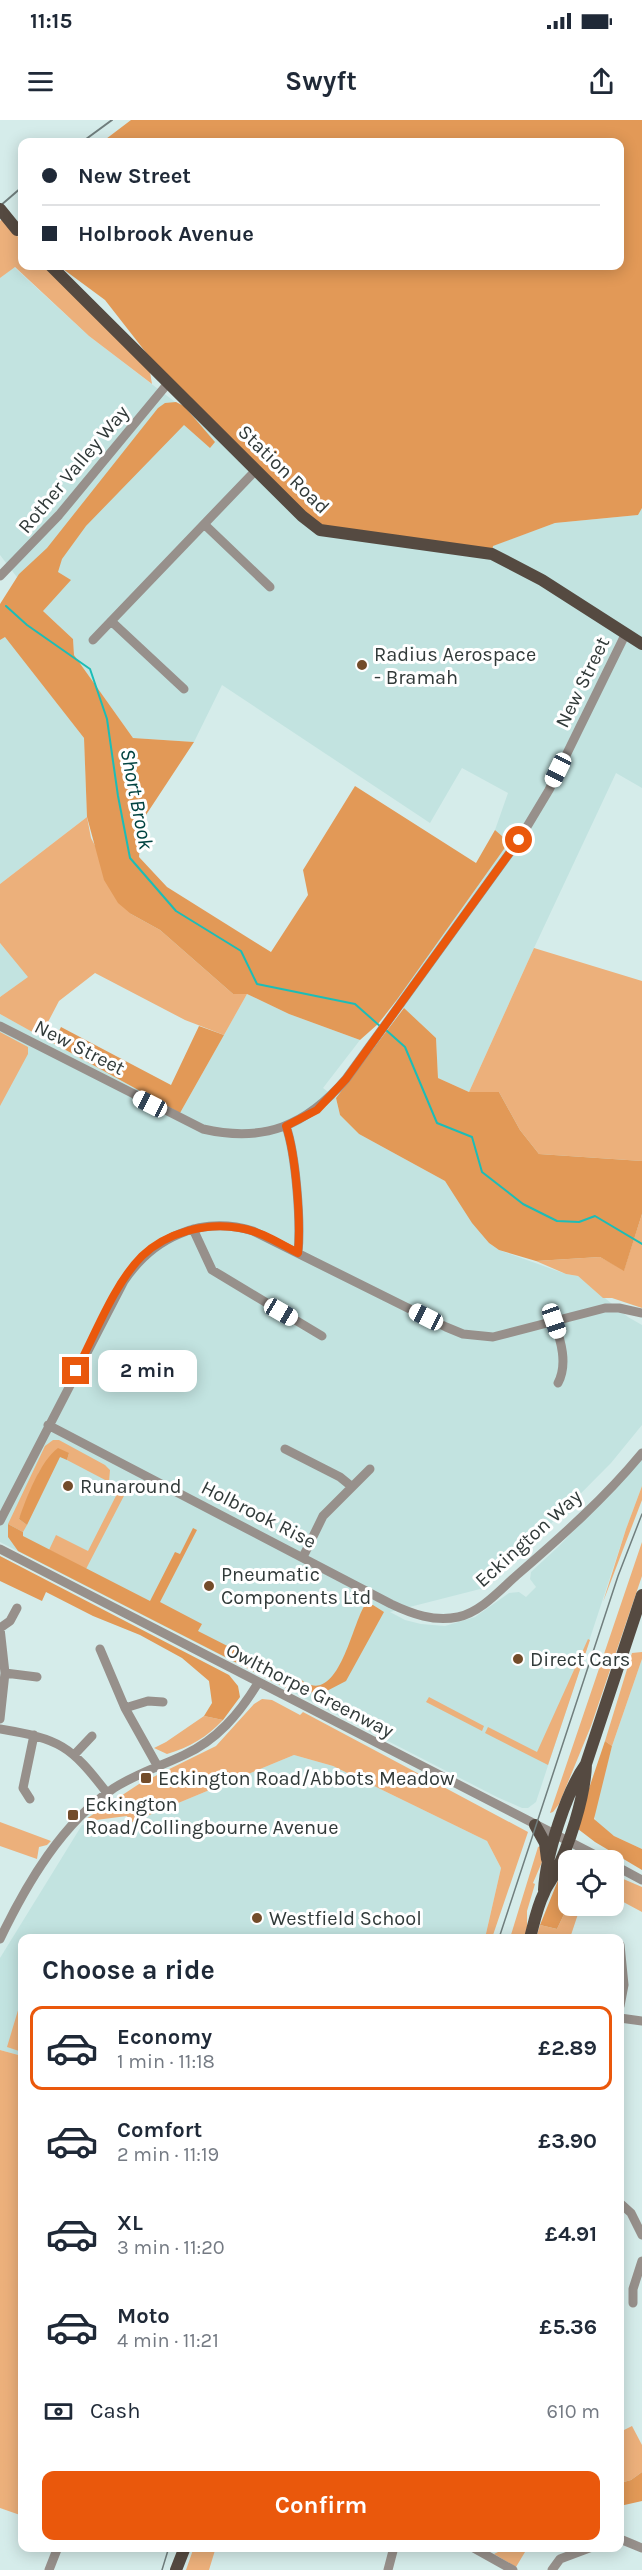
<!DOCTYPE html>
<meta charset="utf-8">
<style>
:root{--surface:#fff;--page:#f2f2f3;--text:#1f2937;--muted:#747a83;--line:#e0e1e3;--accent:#ea580c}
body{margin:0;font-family:Karla,sans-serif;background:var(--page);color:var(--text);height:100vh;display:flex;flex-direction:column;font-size:22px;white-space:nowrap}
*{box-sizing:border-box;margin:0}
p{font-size:20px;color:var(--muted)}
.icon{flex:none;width:33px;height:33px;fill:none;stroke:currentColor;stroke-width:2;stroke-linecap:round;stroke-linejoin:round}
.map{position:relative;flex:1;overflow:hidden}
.sheet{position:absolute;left:18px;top:1814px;width:606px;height:618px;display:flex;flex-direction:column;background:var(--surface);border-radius:12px;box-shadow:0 3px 15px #0003}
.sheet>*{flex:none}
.top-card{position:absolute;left:18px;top:18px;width:606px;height:132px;border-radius:12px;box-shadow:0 3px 15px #0003;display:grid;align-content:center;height:132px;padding:0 24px;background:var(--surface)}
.controls{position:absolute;left:558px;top:1730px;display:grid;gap:12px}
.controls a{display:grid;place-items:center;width:66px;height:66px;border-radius:12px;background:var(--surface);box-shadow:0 3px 15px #0003;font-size:30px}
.end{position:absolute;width:27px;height:27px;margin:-14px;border:8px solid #ea580c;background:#fff;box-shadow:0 0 0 3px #fff}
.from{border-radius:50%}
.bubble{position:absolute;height:42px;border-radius:12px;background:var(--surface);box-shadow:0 3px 15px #0003;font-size:20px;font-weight:700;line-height:42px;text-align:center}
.car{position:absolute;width:18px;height:36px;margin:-18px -9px;border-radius:8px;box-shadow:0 0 4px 2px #0007;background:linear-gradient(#fff 24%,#345 0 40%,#fff 0 76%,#345 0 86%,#fff 0)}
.top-card b{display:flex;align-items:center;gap:21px;height:57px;font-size:22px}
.top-card b+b{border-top:2px solid var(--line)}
.top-card i{width:15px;height:15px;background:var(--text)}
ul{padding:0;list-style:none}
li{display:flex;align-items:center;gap:18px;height:84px;margin:0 12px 9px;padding:0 12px;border:3px solid transparent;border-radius:12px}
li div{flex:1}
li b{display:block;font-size:22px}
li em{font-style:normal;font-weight:700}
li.active{border-color:var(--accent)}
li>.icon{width:54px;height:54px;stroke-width:1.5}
h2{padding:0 24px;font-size:27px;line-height:72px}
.pay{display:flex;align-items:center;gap:15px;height:66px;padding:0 24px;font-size:22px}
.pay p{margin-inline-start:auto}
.cta{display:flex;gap:12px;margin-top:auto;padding:12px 24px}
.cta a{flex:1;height:69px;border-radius:12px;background:var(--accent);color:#fff;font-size:24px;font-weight:700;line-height:69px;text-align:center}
.status{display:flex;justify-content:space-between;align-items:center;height:42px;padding:0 30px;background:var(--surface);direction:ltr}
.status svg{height:16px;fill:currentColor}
header{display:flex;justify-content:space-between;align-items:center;height:78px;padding:0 24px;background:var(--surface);font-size:27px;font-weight:700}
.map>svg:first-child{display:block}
.built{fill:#c2e3e0}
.green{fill:#ecb07b}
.forest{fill:#e29957}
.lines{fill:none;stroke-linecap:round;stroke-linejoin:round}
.stream{stroke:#1cbdb7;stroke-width:2}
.minor{stroke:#97908b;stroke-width:9}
.major{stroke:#554a41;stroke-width:12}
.tram{stroke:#707e7d;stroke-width:1.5}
.rail{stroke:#707e7d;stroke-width:2}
.major-bridge{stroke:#554a41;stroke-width:12}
.route{stroke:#ea580c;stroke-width:8}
.poi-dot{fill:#734c2a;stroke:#fff;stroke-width:2}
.labels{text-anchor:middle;stroke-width:6;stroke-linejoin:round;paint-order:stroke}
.street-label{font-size:20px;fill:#313a39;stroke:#fff}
.poi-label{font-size:20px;fill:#313a39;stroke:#fff;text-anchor:start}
.water-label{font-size:21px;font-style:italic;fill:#004341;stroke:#fff}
</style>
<div class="status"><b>11:15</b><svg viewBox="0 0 49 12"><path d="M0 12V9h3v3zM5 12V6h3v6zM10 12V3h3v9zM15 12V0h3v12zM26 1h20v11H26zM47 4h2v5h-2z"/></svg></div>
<header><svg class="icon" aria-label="menu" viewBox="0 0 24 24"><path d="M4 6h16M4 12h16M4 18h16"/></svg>Swyft<svg class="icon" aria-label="share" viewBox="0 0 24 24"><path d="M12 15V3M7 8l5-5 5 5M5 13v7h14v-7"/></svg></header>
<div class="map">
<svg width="642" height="2450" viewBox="0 0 642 2450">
<rect width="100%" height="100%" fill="#d5ecea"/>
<path class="built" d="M 14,147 L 89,216 L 329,400 L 492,426 L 555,403 L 638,395 L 642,388 L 642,668 L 616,653 L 534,828 L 469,972 L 438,958 L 436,918 L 396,881 L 509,722 L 495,710 L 508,673 L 462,648 L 430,703 L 222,565 L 194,622 L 133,618 L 74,535 L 73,519 L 43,491 L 0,435 L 0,158 Z
M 5,516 L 84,618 L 87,697 L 0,764 L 0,520 Z
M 0,823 L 29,857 L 0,877 Z
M 247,874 L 289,894 L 360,920 L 323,968 L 336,978 L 340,995 L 359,1014 L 445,1061 L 489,1123 L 499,1130 L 566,1154 L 578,1156 L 628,1197 L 642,1205 L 642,1305 L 611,1343 L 488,1467 L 390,1492 L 405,1500 L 421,1504 L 445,1506 L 475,1497 L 509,1473 L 519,1472 L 526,1477 L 536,1467 L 530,1459 L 531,1452 L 558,1427 L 642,1340 L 642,1366 L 626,1409 L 536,1682 L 528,1688 L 522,1688 L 497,1677 L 0,1422 L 0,894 L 180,993 Z
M 642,1539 L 642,1729 L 614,1716 L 596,1703 L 594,1692 L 612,1626 Z
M 294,1635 L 333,1646 L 487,1721 L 501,1748 L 485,1818 L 22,1818 L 22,1936 L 0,1930 L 0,1838 L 82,1705 L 130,1703 Z"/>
<path class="green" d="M 3,98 L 22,122 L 22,146 L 44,146 L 139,239 L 150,252 L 152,264 L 89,216 L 15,147 L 0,158 L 0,101 Z
M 87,697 L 91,718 L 131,794 L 160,810 L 233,874 L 247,874 L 224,915 L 185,900 L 95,853 L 59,881 L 48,902 L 36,914 L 0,894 L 0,877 L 28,857 L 0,823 L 0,764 Z
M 534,828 L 642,861 L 642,1041 L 539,1034 L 520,1010 L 499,972 L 469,972 Z
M 0,912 L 28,927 L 28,934 L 0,986 Z
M 642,1094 L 642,1188 L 612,1178 L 603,1178 L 578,1156 L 566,1154 L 536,1141 L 600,1137 L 624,1150 Z
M 53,1320 L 59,1320 L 105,1345 L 110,1350 L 109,1362 L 67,1340 L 69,1333 L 45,1344 L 39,1352 L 19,1399 L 27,1405 L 23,1412 L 8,1404 L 45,1326 Z
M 642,1366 L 642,1380 L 603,1482 L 626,1409 Z
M 120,1368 L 127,1370 L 86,1449 L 49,1430 L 56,1415 L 88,1431 Z
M 642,1422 L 642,1456 L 591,1606 L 559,1684 L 553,1692 L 550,1693 Z
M 588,1519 L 590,1520 L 548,1645 L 485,1613 L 488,1607 L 537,1632 Z
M 642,1532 L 642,1539 L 612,1626 L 605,1621 L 632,1533 Z
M 429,1577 L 484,1606 L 482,1611 L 426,1582 Z
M 262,1579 L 272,1580 L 300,1595 L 303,1592 L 528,1712 L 492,1818 L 485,1818 L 501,1748 L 487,1721 L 333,1646 L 294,1635 L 130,1703 L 127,1696 L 96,1700 L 86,1699 L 139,1664 L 216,1626 L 254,1584 Z
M 204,1596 L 223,1600 C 207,1617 190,1627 167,1634 L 154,1628 L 166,1622 Z
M 0,1702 L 51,1721 L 47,1725 L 39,1727 L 37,1739 L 0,1726 Z
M 542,1726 L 542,1742 L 533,1763 L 535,1764 L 527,1791 L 527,1809 L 525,1818 L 510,1818 L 538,1727 Z
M 614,1755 L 642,1767 L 642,1792 L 614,1777 Z
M 571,1785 L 581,1785 L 570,1818 L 536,1818 L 540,1805 L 557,1809 L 566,1790 Z
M 22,1877 L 22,1932 L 7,1927 Z
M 0,1930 L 22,1936 L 22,2390 L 20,2395 L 0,2388 Z
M 632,2306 L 642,2325 L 642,2352 L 631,2360 L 620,2363 L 620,2312 Z
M 194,2427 L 216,2427 L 209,2450 L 186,2450 Z
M 508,2427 L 528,2427 L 516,2447 L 494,2434 Z"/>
<path class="forest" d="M 131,0 L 642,0 L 642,388 L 638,395 L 555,403 L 493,426 L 492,434 L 320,410 L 169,262 L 105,180 L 59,146 L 620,146 L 620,22 L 102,22 Z
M 176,282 L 184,286 L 215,322 L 210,328 L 184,305 L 86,406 L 62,439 L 58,452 L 71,460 L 43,491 L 73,519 L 74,535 L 133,618 L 194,622 L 142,701 L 139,737 L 167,767 L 271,832 L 308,775 L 303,750 L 355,666 L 476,743 L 495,710 L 509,722 L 396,881 L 378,904 L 360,920 L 289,894 L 247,874 L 233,874 L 160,810 L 131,794 L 118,783 L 104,760 L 87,697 L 84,618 L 5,517 L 0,520 L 0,484 L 19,454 L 47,428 L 158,288 L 165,283 Z
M 404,888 L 436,918 L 438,958 L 469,972 L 499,972 L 520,1010 L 539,1034 L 642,1041 L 642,1094 L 624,1151 L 600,1137 L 536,1141 L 499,1130 L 489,1123 L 472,1103 L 445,1061 L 359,1014 L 340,995 L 336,978 Z
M 199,906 L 224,915 L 180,993 L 53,923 L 61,907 L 171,965 Z
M 58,1328 L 69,1333 L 67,1340 L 60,1337 L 27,1405 L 19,1399 C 26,1379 40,1341 58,1328 Z
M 8,1404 L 23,1412 L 23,1416 L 150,1481 L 175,1432 L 180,1434 L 193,1408 L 197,1410 L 160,1482 L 202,1504 L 198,1511 L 296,1561 L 298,1558 C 302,1560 306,1564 311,1565 C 341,1573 353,1502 365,1485 L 373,1485 L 384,1492 L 346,1561 L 321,1574 L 286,1568 L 18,1431 L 8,1417 Z
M 0,1436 L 229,1555 L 238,1566 L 240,1577 L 223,1600 L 204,1596 L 212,1583 L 209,1561 L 182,1538 L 140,1515 L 93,1496 L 46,1472 L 42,1481 L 0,1461 Z
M 605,1621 L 612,1626 L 594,1699 L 614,1716 L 642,1729 L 642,1750 L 595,1722 L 578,1709 L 578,1701 Z
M 568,1746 L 568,1785 L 571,1785 L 566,1790 L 557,1809 L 540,1805 L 561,1753 Z
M 642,2352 L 642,2381 L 620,2386 L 620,2363 L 631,2360 Z"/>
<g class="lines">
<path class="stream" d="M 6,486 L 27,505 L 90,549 L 107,599 L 118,676 L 130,738 L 176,791 L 241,831 L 257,864 L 355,884 L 381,907
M 386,910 L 405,927 L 437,1003 L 472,1017 L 482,1052 L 523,1084 L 557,1101 L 579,1102 L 595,1096 L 642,1124"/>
<path class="minor" d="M 204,404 L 270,467
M 0,456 L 59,395 L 169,262
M 111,501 L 184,569
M 93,520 L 256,350
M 0,906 L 203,1009 C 264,1023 306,1006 346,959 L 519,720 L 549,670 L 626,513
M 286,1006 C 296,1035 301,1102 298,1133
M 193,1109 L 212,1150 L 322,1216
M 554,1201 C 561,1221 568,1244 558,1263
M 48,1305 L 391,1484 C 412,1494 434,1502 458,1497 C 481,1492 500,1470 517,1455 C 561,1417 605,1378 642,1333
M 285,1329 L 340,1357 L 351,1366
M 0,1401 L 124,1161 C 153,1118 200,1095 253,1111 L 446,1207 L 463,1214 L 493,1217 L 605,1188 L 619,1188 L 642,1193
M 0,1429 L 605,1740
M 303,1437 L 323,1396 L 370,1349
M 0,1508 L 5,1553 L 0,1599
M 0,1508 L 10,1501 L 17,1488
M 100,1529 L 125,1588 L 158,1647
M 5,1553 L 37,1557
M 125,1588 L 148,1581 L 163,1582
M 0,1609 C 60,1619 70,1625 107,1673
M 75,1634 L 92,1616
M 30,1679 L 23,1668 L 34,1615
M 614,1745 L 642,1760
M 0,1819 C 27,1763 62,1703 114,1668 C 136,1654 161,1646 184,1635 C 217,1620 239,1594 258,1563
M 620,1825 L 624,1865 L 620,1886
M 620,1898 L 642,1901
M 620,2083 L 631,2093 L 642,2115
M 633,2183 L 633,2169 L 642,2141
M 620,2419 L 642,2428
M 472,2427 L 513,2450
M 49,2450 L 58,2427
M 388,2450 L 394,2427
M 552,2450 L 560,2439 L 592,2427"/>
<path class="major" d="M 51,146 L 302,396 L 320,410 L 492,434 L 542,460 L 642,524
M 535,1705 L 545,1723 L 547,1739
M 544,1770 C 546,1735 566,1672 586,1644
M 530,1818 C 534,1803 537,1787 544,1773 C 546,1767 550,1762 553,1757 C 569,1727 585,1677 586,1644 L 642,1475
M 176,2450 L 185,2427"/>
<path class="tram" d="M 499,1818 L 618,1456 L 642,1394
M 162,2450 L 169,2427"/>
<path class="rail" d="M 82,22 L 112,0
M 0,86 L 22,67"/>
<path class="major-bridge" d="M 0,89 L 17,110"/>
</g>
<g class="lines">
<path class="route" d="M 76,1251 C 95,1215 114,1164 142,1136 C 167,1112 207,1102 240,1108 C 261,1111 280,1124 298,1133 C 301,1102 296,1035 286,1006 L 317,990 L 346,959 L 519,720"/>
</g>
<g class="poi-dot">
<circle cx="362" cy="545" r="6"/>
<circle cx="68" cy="1366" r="6"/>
<circle cx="209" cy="1466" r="6"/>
<circle cx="518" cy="1539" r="6"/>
<rect x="140" y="1652" width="12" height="12" rx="3"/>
<rect x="67" y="1689" width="12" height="12" rx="3"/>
<circle cx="257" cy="1798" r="6"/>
</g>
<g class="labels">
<g class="street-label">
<text transform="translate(73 349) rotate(-50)" y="7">Rother Valley Way</text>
<text transform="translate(284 349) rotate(44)" y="7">Station Road</text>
<text transform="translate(582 562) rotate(-64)" y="7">New Street</text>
<text transform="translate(80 927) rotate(27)" y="7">New Street</text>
<text transform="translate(259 1394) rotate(27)" y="7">Holbrook Rise</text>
<text transform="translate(528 1418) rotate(-42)" y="7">Eckington Way</text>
<text transform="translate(310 1570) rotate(27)" y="7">Owlthorpe Greenway</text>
</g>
<g class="poi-label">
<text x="374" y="541">Radius Aerospace<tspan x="374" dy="23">- Bramah</tspan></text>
<text x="80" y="1373">Runaround</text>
<text x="221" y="1461">Pneumatic<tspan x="221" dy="23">Components Ltd</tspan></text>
<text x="530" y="1546">Direct Cars</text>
<text x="158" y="1665">Eckington Road/Abbots Meadow</text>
<text x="85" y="1691">Eckington<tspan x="85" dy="23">Road/Collingbourne Avenue</tspan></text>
<text x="269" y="1805">Westfield School</text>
</g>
<g class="water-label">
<text transform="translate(137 679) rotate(79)" y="7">Short Brook</text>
</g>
</g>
</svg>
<div class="controls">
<a><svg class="icon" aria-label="locate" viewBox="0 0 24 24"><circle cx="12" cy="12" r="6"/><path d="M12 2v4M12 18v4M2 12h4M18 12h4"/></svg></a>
</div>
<i class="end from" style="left:519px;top:720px"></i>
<i class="end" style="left:76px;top:1251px"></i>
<div class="bubble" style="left:98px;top:1230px;width:99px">2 min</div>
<i class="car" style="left:558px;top:650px;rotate:206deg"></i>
<i class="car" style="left:150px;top:984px;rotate:297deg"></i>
<i class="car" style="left:281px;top:1192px;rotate:120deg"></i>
<i class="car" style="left:426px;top:1197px;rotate:297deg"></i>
<i class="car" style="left:554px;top:1201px;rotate:161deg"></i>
<div class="top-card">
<b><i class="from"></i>New Street</b>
<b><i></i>Holbrook Avenue</b>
</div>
<section class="sheet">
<h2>Choose a ride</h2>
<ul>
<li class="active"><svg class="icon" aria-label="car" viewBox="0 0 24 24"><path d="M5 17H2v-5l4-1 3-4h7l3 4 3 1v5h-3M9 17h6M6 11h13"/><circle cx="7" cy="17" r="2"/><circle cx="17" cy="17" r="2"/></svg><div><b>Economy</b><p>1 min · 11:18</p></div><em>£2.89</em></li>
<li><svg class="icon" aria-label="car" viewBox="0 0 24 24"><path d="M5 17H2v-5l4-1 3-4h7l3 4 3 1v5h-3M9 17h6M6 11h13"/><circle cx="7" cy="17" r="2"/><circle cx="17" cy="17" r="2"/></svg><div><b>Comfort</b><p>2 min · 11:19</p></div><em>£3.90</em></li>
<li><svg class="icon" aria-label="car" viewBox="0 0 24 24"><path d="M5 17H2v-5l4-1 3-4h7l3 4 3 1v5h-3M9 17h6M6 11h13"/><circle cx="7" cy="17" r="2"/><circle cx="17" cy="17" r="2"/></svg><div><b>XL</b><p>3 min · 11:20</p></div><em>£4.91</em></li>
<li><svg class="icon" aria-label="car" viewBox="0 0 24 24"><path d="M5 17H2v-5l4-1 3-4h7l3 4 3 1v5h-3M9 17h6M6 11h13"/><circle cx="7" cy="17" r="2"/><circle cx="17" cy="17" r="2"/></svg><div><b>Moto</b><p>4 min · 11:21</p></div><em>£5.36</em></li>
</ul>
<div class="pay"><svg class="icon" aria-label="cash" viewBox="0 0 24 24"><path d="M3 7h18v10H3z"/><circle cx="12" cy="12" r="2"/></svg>Cash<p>610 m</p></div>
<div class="cta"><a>Confirm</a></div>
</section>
</div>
